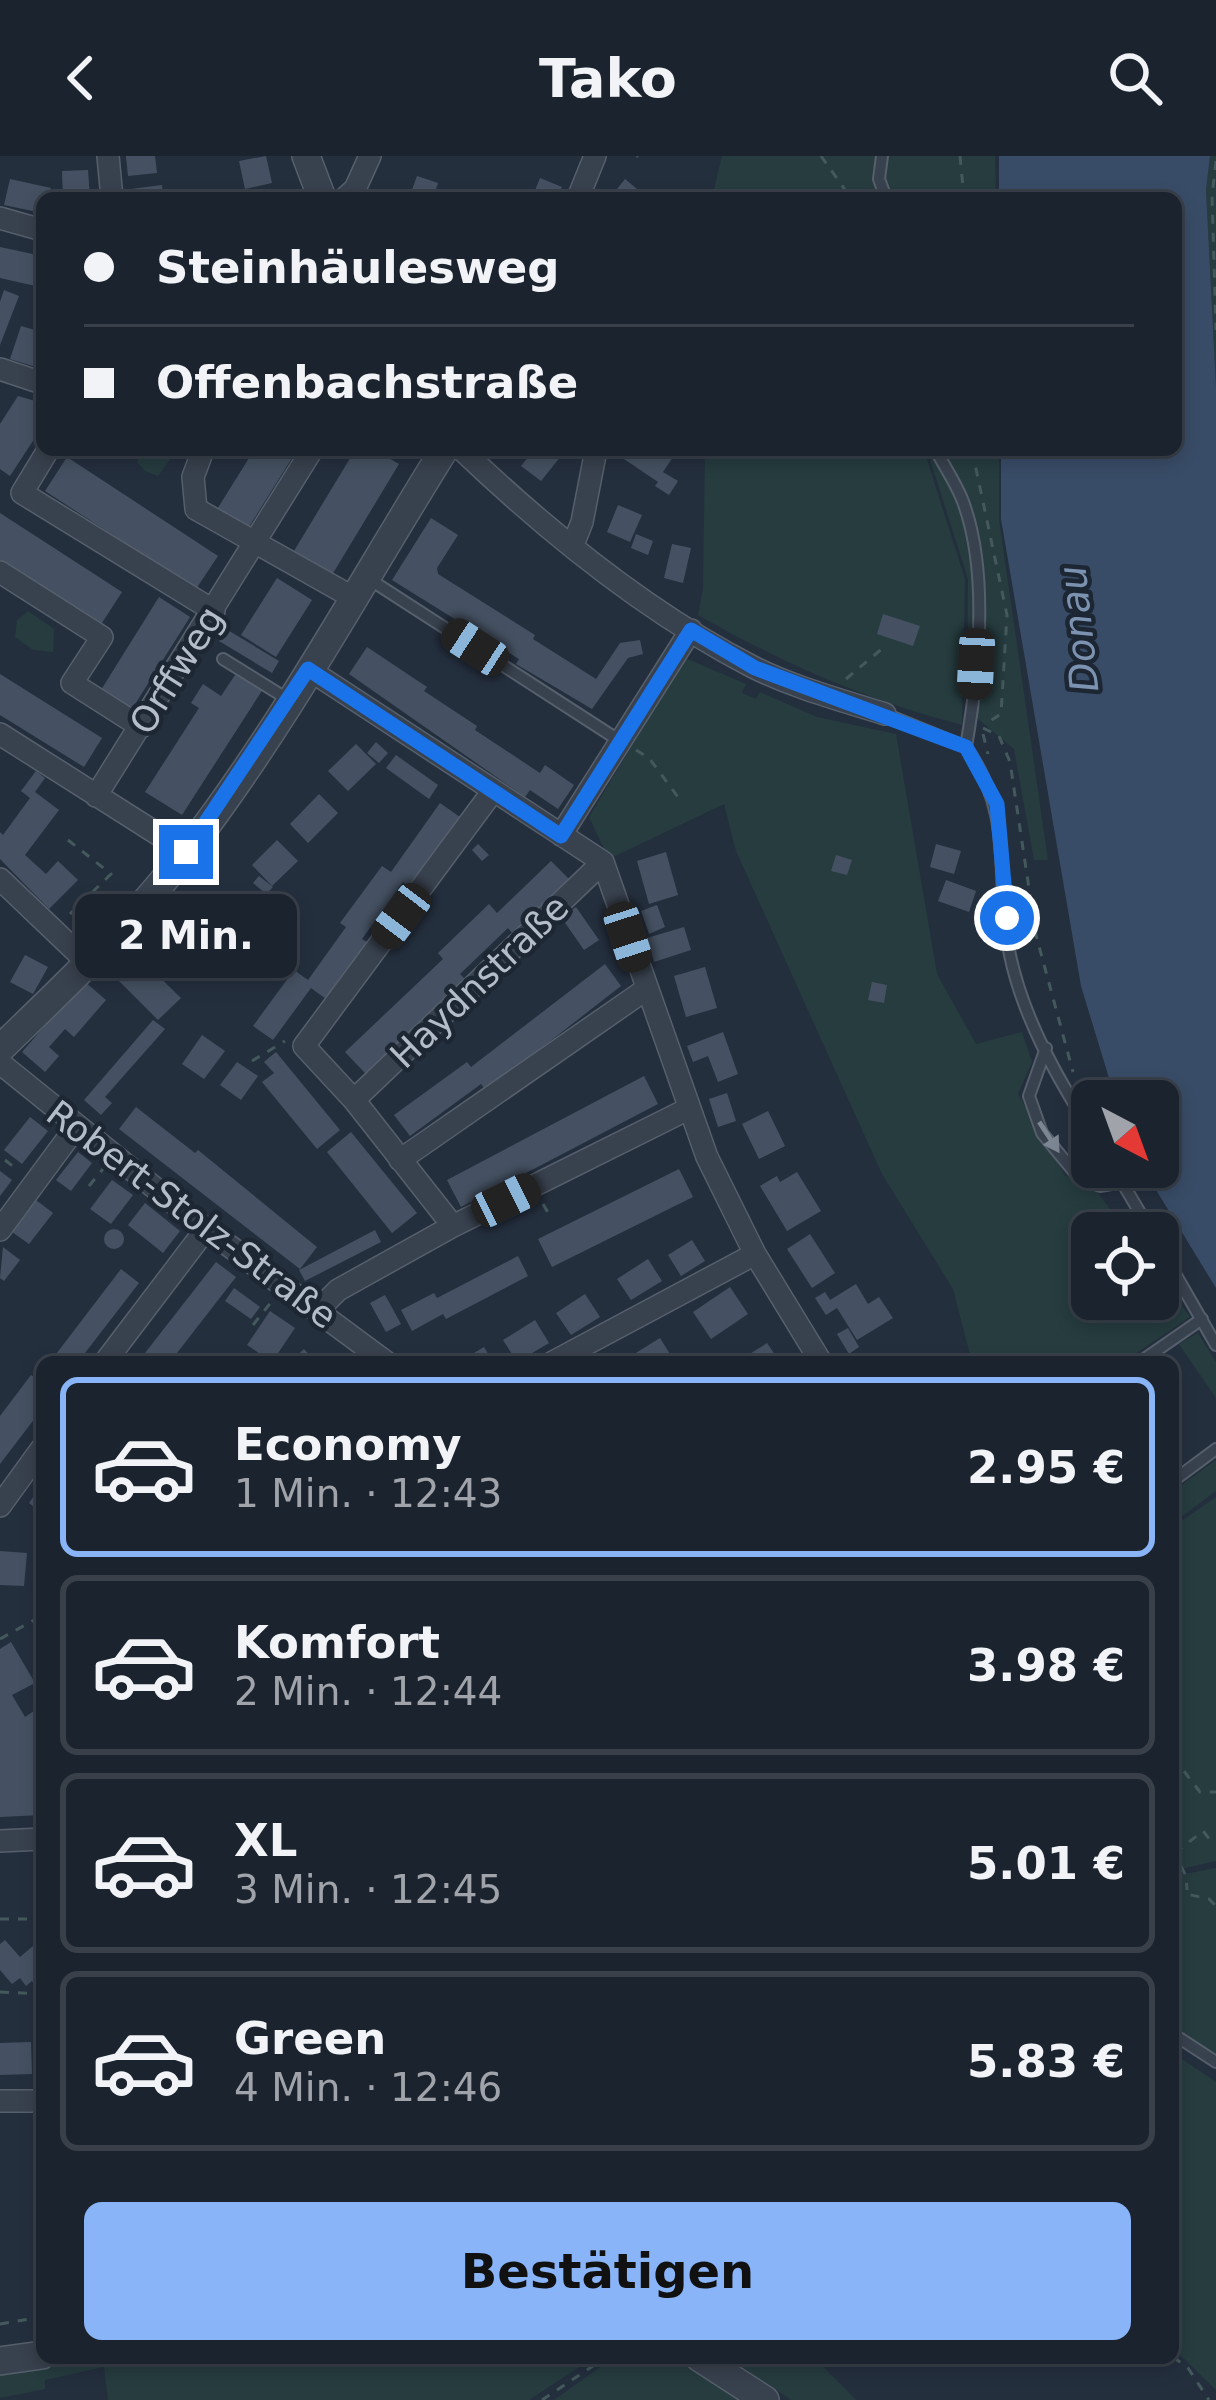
<!DOCTYPE html>
<html lang="de">
<meta charset="utf-8">
<style>
:root{--surface:#1b232e;--page:#242b36;--text:#f1f3f6;--muted:#a0a4aa;--line:#39404a;--accent:#8ab4f8}
body{margin:0;font-family:"DejaVu Sans",sans-serif;background:var(--page);color:var(--text);height:100vh;display:flex;flex-direction:column;font-size:45px;white-space:nowrap}
*{box-sizing:border-box;margin:0}
p{font-size:39px;color:var(--muted)}
.icon{flex:none;width:66px;height:66px;fill:none;stroke:currentColor;stroke-width:2;stroke-linecap:round;stroke-linejoin:round}
.map{position:relative;flex:1;overflow:hidden}
.details{position:absolute;left:36px;top:1200px;width:1143px;height:1008px;display:flex;flex-direction:column;background:var(--surface);border-radius:18px;box-shadow:0 6px 18px #0003,0 0 0 3px var(--line)}
.details>*{flex:none}
.top-card{position:absolute;left:36px;top:36px;width:1146px;height:264px;border-radius:18px;box-shadow:0 6px 18px #0003,0 0 0 3px var(--line);display:grid;align-content:center;height:264px;padding:0 48px;background:var(--surface)}
.needle{width:78px;rotate:139deg}
.buttons{position:absolute;left:1071px;top:924px;display:grid;gap:24px}
.buttons a{display:grid;place-items:center;width:108px;height:108px;border-radius:18px;background:var(--surface);box-shadow:0 6px 18px #0003,0 0 0 3px var(--line);font-size:60px}
.end{position:absolute;width:54px;height:54px;margin:-27px;border:15px solid #1a73e8;background:#fff;box-shadow:0 0 0 6px #fff}
.from{border-radius:50%}
.bubble{position:absolute;height:84px;border-radius:18px;background:var(--surface);box-shadow:0 6px 18px #0003,0 0 0 3px var(--line);font-size:39px;font-weight:700;line-height:84px;text-align:center}
.car{position:absolute;width:36px;height:72px;margin:-36px -18px;border-radius:15px;box-shadow:0 0 9px 3px #0007;background:linear-gradient(#222 24%,#8ab4d8 0 40%,#222 0 76%,#8ab4d8 0 86%,#222 0)}
.top-card b{display:flex;align-items:center;gap:42px;height:114px;font-size:45px}
.top-card b+b{border-top:3px solid var(--line)}
.top-card i{width:30px;height:30px;background:var(--text)}
ul{padding:21px 0 0;list-style:none}
li{display:flex;align-items:center;gap:36px;height:180px;margin:0 24px 18px;padding:0 24px;border:6px solid var(--line);border-radius:18px}
li div{flex:1}
li b{display:block;font-size:45px}
li em{font-style:normal;font-weight:700}
li.selected{border-color:var(--accent)}
li>.icon{width:108px;height:108px;stroke-width:1.5}
.button{display:flex;gap:24px;margin-top:auto;padding:24px 48px}
.button a{flex:1;height:138px;border-radius:18px;background:var(--accent);color:#111;font-size:48px;font-weight:700;line-height:138px;text-align:center}
header{display:flex;justify-content:space-between;align-items:center;height:156px;padding:0 48px;background:var(--surface);font-size:54px;font-weight:700}
.map>svg:first-child{display:block}
.green{fill:#263c3f}
.water{fill:#394c67}
.building{fill:#455162}
.lines{fill:none;stroke-linecap:round;stroke-linejoin:round}
.service-casing{stroke:#565f6c;stroke-width:14}
.minor-casing{stroke:#565f6c;stroke-width:24}
.tertiary-casing{stroke:#565f6c;stroke-width:30}
.path{stroke:#44595c;stroke-width:3;stroke-dasharray:9 9;stroke-linecap:butt}
.service{stroke:#38414e;stroke-width:10}
.minor{stroke:#38414e;stroke-width:21}
.tertiary{stroke:#38414e;stroke-width:27}
.oneway{fill:#7c8592}
.route{stroke:#1a73e8;stroke-width:15}
.labels{text-anchor:middle;stroke-width:9;stroke-linejoin:round;paint-order:stroke}
.street-label{font-size:36px;fill:#b4bcc9;stroke:#1d2633}
.water-label{font-size:39px;font-style:italic;fill:#7c92b1;stroke:#1d2633}
</style>
<header><svg class="icon" aria-label="back" viewBox="0 0 24 24"><path d="M15 5l-7 7 7 7"/></svg>Tako<svg class="icon" aria-label="search" viewBox="0 0 24 24"><circle cx="10" cy="10" r="6"/><path d="M15 15l6 6"/></svg></header>
<div class="map">
<svg width="1216" height="2244" viewBox="0 0 1216 2244">
<rect width="100%" height="100%" fill="#242f3e"/>
<path class="green" d="M 722,0 L 995,0 L 996,42 L 876,42 L 870,32 L 871,42 L 712,42 Z
M 1210,0 L 1216,0 L 1216,231 L 1206,34 Z
M 142,294 L 168,294 L 172,301 L 158,320 L 145,315 L 137,306 Z
M 705,294 L 924,294 L 965,423 L 962,569 C 868,545 782,507 698,459 L 703,432 Z
M 927,294 L 999,294 L 999,364 L 1048,704 L 1034,704 L 1014,593 L 967,554 L 968,423 Z
M 28,455 L 54,473 L 53,496 L 33,494 L 15,481 L 17,464 Z
M 685,502 L 746,528 L 742,537 L 756,543 L 760,536 L 817,561 L 896,578 L 937,818 L 976,888 L 1022,876 L 1032,906 L 1018,938 L 1065,1019 L 1098,1037 L 1128,1077 L 1092,1077 L 1092,1143 L 1158,1143 L 1158,1118 L 1190,1161 L 1123,1206 L 972,1206 L 953,1133 L 882,1018 L 736,695 L 724,648 L 609,703 L 589,661 Z
M 1198,1177 L 1216,1206 L 1216,1242 L 1179,1188 Z
M 1216,1304 L 1216,1335 L 1173,1367 L 1173,1335 Z
M 1216,1341 L 1216,1705 L 1173,1715 L 1173,1371 Z
M 1216,1712 L 1216,1902 L 1173,1875 L 1173,1720 Z
M 1173,1897 L 1216,1926 L 1216,2234 L 1173,2192 Z
M 117,2202 L 593,2202 L 529,2244 L 108,2244 L 104,2211 L 45,2224 L 45,2233 L 0,2242 L 0,2217 Z
M 613,2202 L 677,2202 L 747,2244 L 554,2244 Z
M 729,2202 L 815,2202 L 856,2244 L 791,2244 Z"/>
<path class="water" d="M 999,0 L 1210,0 L 1206,34 L 1216,231 L 1216,1132 L 1142,1011 L 1158,1011 L 1158,945 L 1116,945 L 1081,830 L 1001,363 L 1001,294 L 1176,294 L 1176,42 L 999,42 Z"/>
<path class="building" d="M 126,0 L 155,0 L 157,17 L 128,20 Z
M 266,0 L 272,27 L 245,33 L 239,5 Z
M 88,14 L 90,42 L 63,42 L 62,15 Z
M 417,20 L 438,27 L 433,42 L 409,42 Z
M 540,22 L 562,31 L 557,42 L 532,42 Z
M 10,23 L 51,32 L 49,42 L 42,42 L 42,57 L 4,49 Z
M 625,23 L 648,42 L 610,42 Z
M 162,29 L 163,42 L 132,42 L 131,33 Z
M 0,91 L 42,100 L 40,131 L 0,122 Z
M 4,134 L 19,140 L 0,189 L 0,146 Z
M 21,170 L 42,176 L 42,213 L 10,203 Z
M 18,240 L 42,247 L 42,271 L 10,320 L 0,313 L 0,268 Z
M 254,294 L 297,294 L 247,374 L 216,355 Z
M 355,294 L 375,294 L 399,308 L 332,419 L 294,395 Z
M 534,294 L 566,294 L 541,325 L 521,310 Z
M 621,294 L 668,294 L 666,297 L 673,301 L 663,316 L 678,325 L 669,339 L 655,330 L 658,326 L 618,299 Z
M 67,301 L 218,400 L 196,433 L 45,335 Z
M 618,349 L 642,359 L 630,386 L 607,376 Z
M 0,357 L 122,436 L 100,470 L 0,405 Z
M 431,362 L 458,379 L 437,412 L 438,418 L 535,479 L 533,483 L 596,523 L 620,487 L 640,484 L 643,498 L 628,502 L 592,553 L 516,508 L 519,503 L 392,424 Z
M 636,378 L 653,385 L 648,399 L 631,392 Z
M 672,388 L 691,392 L 683,427 L 664,422 Z
M 277,422 L 312,444 L 276,501 L 241,479 Z
M 159,441 L 190,461 L 132,553 L 101,534 Z
M 883,458 L 920,470 L 913,490 L 877,478 Z
M 226,473 L 279,505 L 272,517 L 219,485 Z
M 367,491 L 427,531 L 424,535 L 477,570 L 475,574 L 540,617 L 545,609 L 574,629 L 558,653 L 530,634 L 525,641 L 349,518 Z
M 237,516 L 263,533 L 182,659 L 145,636 L 199,552 L 191,547 L 203,528 L 221,540 Z
M 0,518 L 102,582 L 84,611 L 0,559 Z
M 376,586 L 388,597 L 379,607 L 367,597 Z
M 356,588 L 376,608 L 348,635 L 328,615 Z
M 396,599 L 438,629 L 429,643 L 386,612 Z
M 36,615 L 45,622 L 35,636 L 59,654 L 25,699 L 46,718 L 58,705 L 78,724 L 49,753 L 0,703 L 0,676 L 3,679 L 30,642 L 21,635 Z
M 319,638 L 338,657 L 308,687 L 290,668 Z
M 440,647 L 460,661 L 409,731 L 403,726 L 362,783 L 367,786 L 326,843 L 311,832 L 273,884 L 253,870 L 294,814 L 308,824 L 346,771 L 340,767 L 382,710 L 391,716 Z
M 277,684 L 298,705 L 272,730 L 252,709 Z
M 478,688 L 489,699 L 482,705 L 472,694 Z
M 936,688 L 961,695 L 954,718 L 930,711 Z
M 666,696 L 678,739 L 649,748 L 637,705 Z
M 836,699 L 852,704 L 847,719 L 831,715 Z
M 551,705 L 570,724 L 513,778 L 508,772 L 460,818 L 465,823 L 366,918 L 345,896 L 443,803 L 438,797 L 489,748 L 497,757 Z
M 259,720 L 273,731 L 266,738 L 253,727 Z
M 946,724 L 976,735 L 969,756 L 938,745 Z
M 244,738 L 259,753 L 237,776 L 221,761 Z
M 173,748 L 221,793 L 201,813 L 153,768 Z
M 657,749 L 665,771 L 649,778 L 641,755 Z
M 576,751 L 599,784 L 584,794 L 561,761 Z
M 229,771 L 241,781 L 235,788 L 223,779 Z
M 684,771 L 691,794 L 654,806 L 647,782 Z
M 25,799 L 48,811 L 33,838 L 10,826 Z
M 138,800 L 181,842 L 158,864 L 116,822 Z
M 605,808 L 621,830 L 486,935 L 481,928 L 410,980 L 394,959 L 467,906 L 471,911 Z
M 705,811 L 717,852 L 686,861 L 674,820 Z
M 84,825 L 106,844 L 74,881 L 65,873 L 49,891 L 59,900 L 45,916 L 22,896 Z
M 872,826 L 887,829 L 884,847 L 868,844 Z
M 153,864 L 165,873 L 105,941 L 112,947 L 101,959 L 84,944 Z
M 723,876 L 738,918 L 718,926 L 708,900 L 693,906 L 687,890 Z
M 202,879 L 225,895 L 204,923 L 182,908 Z
M 276,896 L 340,974 L 317,993 L 262,926 L 274,917 L 264,906 Z
M 237,906 L 258,920 L 241,944 L 220,929 Z
M 644,920 L 658,948 L 461,1051 L 447,1024 Z
M 727,937 L 736,965 L 718,971 L 709,943 Z
M 136,951 L 195,997 L 198,994 L 317,1091 L 300,1113 L 119,973 Z
M 768,955 L 785,990 L 759,1003 L 742,968 Z
M 30,961 L 48,975 L 22,1008 L 4,994 Z
M 351,976 L 417,1057 L 392,1077 L 327,996 Z
M 78,996 L 92,1007 L 71,1035 L 56,1024 Z
M 679,1013 L 693,1041 L 552,1111 L 538,1083 Z
M 0,1015 L 12,1024 L 0,1040 Z
M 797,1016 L 821,1055 L 787,1075 L 760,1030 L 777,1020 L 780,1026 Z
M 112,1024 L 133,1039 L 111,1068 L 90,1053 Z
M 36,1044 L 53,1057 L 29,1088 L 12,1076 Z
M 145,1047 L 180,1075 L 163,1097 L 128,1069 Z
M104 1083a10 10 0 1 1 20 0a10 10 0 1 1-20 0Z
M 375,1074 L 381,1086 L 305,1125 L 299,1114 Z
M 810,1078 L 835,1117 L 812,1132 L 787,1093 Z
M 692,1084 L 705,1105 L 681,1120 L 668,1099 Z
M 3,1091 L 20,1104 L 4,1125 L 0,1122 Z
M 518,1100 L 528,1120 L 446,1163 L 443,1158 L 412,1175 L 401,1154 L 434,1137 L 437,1142 Z
M 648,1103 L 662,1125 L 631,1144 L 617,1123 Z
M 216,1106 L 236,1121 L 170,1206 L 138,1206 Z
M 121,1113 L 139,1127 L 78,1206 L 50,1206 Z
M 856,1128 L 868,1148 L 879,1141 L 893,1162 L 857,1184 L 837,1152 L 826,1159 L 815,1142 L 825,1136 L 830,1144 Z
M 730,1131 L 748,1158 L 711,1183 L 693,1156 Z
M 234,1132 L 260,1151 L 251,1163 L 225,1145 Z
M 585,1138 L 600,1161 L 571,1179 L 556,1157 Z
M 385,1139 L 401,1168 L 386,1176 L 370,1147 Z
M 270,1155 L 295,1172 L 272,1206 L 247,1189 Z
M 535,1164 L 549,1187 L 517,1206 L 503,1184 Z
M 848,1172 L 859,1191 L 849,1198 L 837,1178 Z
M 660,1182 L 675,1206 L 635,1206 L 631,1200 Z
M 767,1187 L 780,1206 L 737,1206 Z
M 484,1191 L 493,1206 L 459,1206 Z
M 304,1193 L 316,1206 L 290,1206 Z
M 31,1219 L 42,1227 L 42,1253 L 0,1308 L 0,1260 Z
M 42,1329 L 42,1357 L 29,1347 Z
M 0,1395 L 27,1397 L 24,1430 L 0,1429 Z
M 11,1486 L 35,1527 L 12,1539 L 25,1561 L 34,1555 L 42,1570 L 42,1659 L 0,1661 L 0,1493 Z
M 5,1784 L 20,1801 L 33,1790 L 42,1801 L 42,1828 L 37,1832 L 32,1825 L 26,1830 L 20,1822 L 12,1828 L 0,1814 L 0,1788 Z
M 31,1886 L 32,1918 L 0,1919 L 0,1887 Z"/>
<g class="lines">
<g class="service-casing">
<path id="service" d="M 882,0 L 879,23 L 886,42
M 936,294 C 944,310 955,326 962,343 C 990,415 979,516 966,591
M 366,421 L 620,585
M 223,503 L 289,544
M 885,558 L 966,591
M 966,591 C 1017,664 993,721 1010,799 C 1023,862 1058,923 1092,977
M 1046,892 L 1029,940 L 1042,977 L 1080,1023 L 1100,1030 L 1123,1026
M 1113,1011 L 1152,1077
M 1158,1088 L 1216,1189
M 1140,1206 L 1202,1163
M 1173,1325 L 1216,1293
M 1173,1878 L 1216,1906"/>
</g>
<g class="minor-casing">
<path id="minor" d="M 108,0 L 112,42
M 345,42 L 355,33 L 370,0
M 578,42 L 595,0
M 0,62 L 42,74
M 0,213 L 42,227
M 48,294 L 22,337 L 214,455
M 203,294 L 193,321 L 196,353 L 352,441
M 462,294 C 549,377 646,456 753,511 C 795,532 841,544 885,558
M 573,389 L 582,366 L 596,294
M 0,416 L 102,481 L 72,527 L 141,571
M 308,513 L 603,706 L 707,1001 L 755,1098 L 821,1206
M 0,578 L 186,696
M 96,640 L 312,294
M 561,679 L 691,474
M 0,723 L 87,806
M 0,907 L 197,1066 L 386,1206
M 354,944 L 603,706
M 400,1004 L 645,834
M 453,1070 L 354,944 L 304,890 L 493,635
M 0,1074 L 76,971
M 318,1154 L 338,1134 L 453,1070 L 688,953
M 105,1206 L 206,1073
M 553,1206 L 755,1098
M 0,1350 L 42,1292
M 0,1685 L 42,1683
M 0,1945 L 42,1945"/>
</g>
<g class="tertiary-casing">
<path id="tertiary" d="M 306,0 L 322,42
M 0,893 C 65,830 133,766 188,694 C 284,569 361,427 444,294
M 700,2202 L 765,2244
M 0,2205 L 42,2199"/>
</g>
<path class="path" d="M 637,0 L 638,1
M 821,0 L 851,42
M 960,0 L 964,42
M 1216,5 L 1212,40 L 1216,174
M 972,294 L 1007,459 L 1001,558 L 985,568
M 846,523 L 884,491
M 983,572 L 999,580 L 1010,606 L 1036,779 L 1073,916
M 983,578 L 988,598
M 636,594 L 649,602 L 678,641
M 68,684 L 111,718 L 70,758
M 252,905 L 285,885
M 5,1004 L 19,1015
M 89,1030 L 103,1013
M 543,1048 L 551,1062
M 253,1169 L 272,1145
M 40,1264 L 42,1266
M 0,1483 L 36,1463
M 1173,1601 L 1200,1636 L 1216,1636
M 1173,1694 L 1186,1720 L 1187,1734
M 1175,1697 L 1203,1675 L 1211,1685 L 1216,1684
M 1173,1735 L 1209,1743 L 1216,1750
M 0,1763 L 38,1763
M 0,1836 L 42,1838
M 0,2168 L 42,2161
M 1173,2201 L 1188,2212 L 1209,2244
M 542,2244 L 605,2202"/>
<use href="#service" class="service"/>
<use href="#minor" class="minor"/>
<use href="#tertiary" class="tertiary"/>
</g>
<defs><path id="oneway-solid" d="M-6-.8H1V-3.2L6.5 0L1 3.2V.8H-6Z" transform="scale(3)"/></defs>
<use class="oneway" href="#oneway-solid" transform="translate(1049 981) rotate(57)"/>
<g class="lines">
<path class="route" d="M 186,696 L 308,513 L 561,680 L 691,474 L 755,512 L 966,591 L 997,648 L 1007,762"/>
</g>
<g class="labels">
<g class="street-label">
<text transform="translate(176 514) rotate(-58)" y="13">Orffweg</text>
<text transform="translate(479 825) rotate(-44)" y="13">Haydnstraße</text>
<text transform="translate(192 1058) rotate(37)" y="13">Robert-Stolz-Straße</text>
</g>
<g class="water-label">
<text transform="translate(1078 473) rotate(-96)" y="14">Donau</text>
</g>
</g>
</svg>
<div class="buttons">
<a><svg class="needle" viewBox="-14 -14 28 28"><path d="M0-13l5 13h-10z" fill="#e53935"/><path d="M0 13l5-13h-10z" fill="#a0a4aa"/></svg></a>
<a><svg class="icon" aria-label="locate" viewBox="0 0 24 24"><circle cx="12" cy="12" r="6"/><path d="M12 2v4M12 18v4M2 12h4M18 12h4"/></svg></a>
</div>
<i class="end from" style="left:1007px;top:762px"></i>
<i class="end" style="left:186px;top:696px"></i>
<div class="bubble" style="left:75px;top:738px;width:222px">2 Min.</div>
<i class="car" style="left:475px;top:491px;rotate:303deg"></i>
<i class="car" style="left:976px;top:508px;rotate:183deg"></i>
<i class="car" style="left:401px;top:760px;rotate:217deg"></i>
<i class="car" style="left:628px;top:781px;rotate:162deg"></i>
<i class="car" style="left:506px;top:1044px;rotate:64deg"></i>
<div class="top-card">
<b><i class="from"></i>Steinhäulesweg</b>
<b><i></i>Offenbachstraße</b>
</div>
<section class="details">
<ul>
<li class="selected"><svg class="icon" aria-label="car" viewBox="0 0 24 24"><path d="M5 17H2v-5l4-1 3-4h7l3 4 3 1v5h-3M9 17h6M6 11h13"/><circle cx="7" cy="17" r="2"/><circle cx="17" cy="17" r="2"/></svg><div><b>Economy</b><p>1 Min. · 12:43</p></div><em>2.95 €</em></li>
<li><svg class="icon" aria-label="car" viewBox="0 0 24 24"><path d="M5 17H2v-5l4-1 3-4h7l3 4 3 1v5h-3M9 17h6M6 11h13"/><circle cx="7" cy="17" r="2"/><circle cx="17" cy="17" r="2"/></svg><div><b>Komfort</b><p>2 Min. · 12:44</p></div><em>3.98 €</em></li>
<li><svg class="icon" aria-label="car" viewBox="0 0 24 24"><path d="M5 17H2v-5l4-1 3-4h7l3 4 3 1v5h-3M9 17h6M6 11h13"/><circle cx="7" cy="17" r="2"/><circle cx="17" cy="17" r="2"/></svg><div><b>XL</b><p>3 Min. · 12:45</p></div><em>5.01 €</em></li>
<li><svg class="icon" aria-label="car" viewBox="0 0 24 24"><path d="M5 17H2v-5l4-1 3-4h7l3 4 3 1v5h-3M9 17h6M6 11h13"/><circle cx="7" cy="17" r="2"/><circle cx="17" cy="17" r="2"/></svg><div><b>Green</b><p>4 Min. · 12:46</p></div><em>5.83 €</em></li>
</ul>
<div class="button"><a>Bestätigen</a></div>
</section>
</div>
